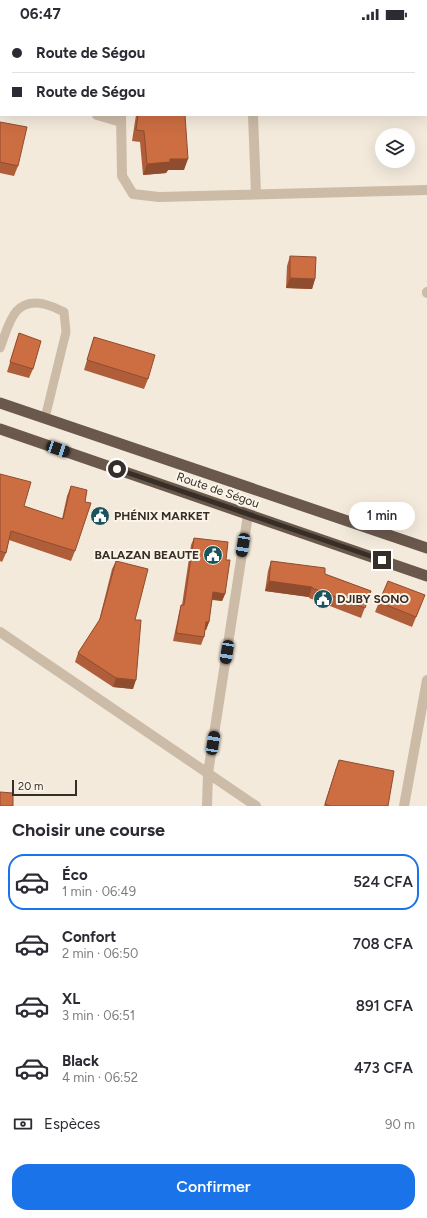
<!DOCTYPE html>
<html lang="fr">
<meta charset="utf-8">
<style>
:root{--surface:#fff;--page:#f2f2f3;--text:#2b2b33;--muted:#7c7c81;--line:#e1e1e2;--accent:#1a73e8}
body{margin:0;font-family:Figtree,sans-serif;background:var(--page);color:var(--text);height:100vh;display:flex;flex-direction:column;font-size:15px;white-space:nowrap}
*{box-sizing:border-box;margin:0}
p{font-size:13px;color:var(--muted)}
.icon{flex:none;width:22px;height:22px;fill:none;stroke:currentColor;stroke-width:2;stroke-linecap:round;stroke-linejoin:round}
.map{position:relative;height:778px;overflow:hidden}
.sheet{display:flex;flex-direction:column;background:var(--surface);flex:1}
.sheet>*{flex:none}
.hud{position:absolute;left:0px;top:0px;width:427px;height:88px;box-shadow:0 4px 16px #0002;display:grid;align-content:center;height:88px;padding:0 12px;background:var(--surface)}
.controls{position:absolute;left:375px;top:100px;display:grid;gap:8px}
.controls a{display:grid;place-items:center;width:40px;height:40px;border-radius:50%;background:var(--surface);box-shadow:0 4px 16px #0002;font-size:20px}
.scale{position:absolute;left:12px;bottom:10px;width:65px;box-sizing:border-box;padding-left:4px;border:2px solid #382e28;border-top:0;font-size:11px;line-height:14px;white-space:nowrap;color:#382e28;-webkit-text-stroke:3px #fbf4e9;paint-order:stroke}
.end{position:absolute;width:18px;height:18px;margin:-9px;border:5px solid #382e28;background:#fff;box-shadow:0 0 0 2px #fff}
.from{border-radius:50%}
.bubble{position:absolute;height:28px;border-radius:14px;background:var(--surface);box-shadow:0 4px 16px #0002;font-size:13px;font-weight:600;line-height:28px;text-align:center}
.car{position:absolute;width:12px;height:24px;margin:-12px -6px;border-radius:5px;box-shadow:0 0 3px 1px #0007;background:linear-gradient(#222 24%,#8ab4d8 0 40%,#222 0 76%,#8ab4d8 0 86%,#222 0)}
.hud b{display:flex;align-items:center;gap:14px;height:38px;font-size:15px}
.hud b+b{border-top:1px solid var(--line)}
.hud i{width:10px;height:10px;background:var(--text)}
ul{padding:0;list-style:none}
li{display:flex;align-items:center;gap:12px;height:56px;margin:0 8px 6px;padding:0 4px;border:2px solid transparent;border-radius:16px}
li div{flex:1}
li b{display:block;font-size:15px}
li em{font-style:normal;font-weight:600}
li.on{border-color:var(--accent)}
li>.icon{width:36px;height:36px;stroke-width:1.5}
h2{padding:0 12px;font-size:18px;line-height:48px}
.pay{display:flex;align-items:center;gap:10px;height:44px;padding:0 12px;font-size:15px}
.pay p{margin-inline-start:auto}
.action{display:flex;gap:8px;margin-top:auto;padding:8px 12px}
.action a{flex:1;height:46px;border-radius:16px;background:var(--accent);color:#fff;font-size:16px;font-weight:600;line-height:46px;text-align:center}
.status{display:flex;justify-content:space-between;align-items:center;height:28px;padding:0 20px;background:var(--surface);direction:ltr}
.status svg{height:11px;fill:currentColor}
.map>svg:first-child{display:block}
.lines{fill:none;stroke-linecap:round;stroke-linejoin:round}
.service{stroke:#ccbba7;stroke-width:9}
.minor{stroke:#ccbba7;stroke-width:10}
.trunk{stroke:#6a584c;stroke-width:11}
.wall{fill:#af5e39}
.shaded-wall{fill:#8f4c2e}
.building{fill:#cc6d42;stroke:#8f4c2e}
.route{stroke:#382e28;stroke-width:5}
.labels{text-anchor:middle;stroke-width:4;stroke-linejoin:round;paint-order:stroke}
.street-label{font-size:12px;fill:#382e28;stroke:#fbf4e9}
.poi-label{font-size:12px;font-weight:bold;fill:#382e28;stroke:#fbf4e9;text-anchor:start}
</style>
<div class="status"><b>06:47</b><svg viewBox="0 0 49 12"><path d="M0 12V9h3v3zM5 12V6h3v6zM10 12V3h3v9zM15 12V0h3v12zM26 1h20v11H26zM47 4h2v5h-2z"/></svg></div>
<div class="map">
<svg width="427" height="778" viewBox="0 0 427 778">
<rect width="100%" height="100%" fill="#f3eadc"/>
<g class="lines">
<path class="service" d="M 0,320 C 9,297 13,269 44,276 C 52,278 57,280 64,284 L 66,304 L 45,390"/>
<path class="minor" d="M 119,0 L 120,1
M 250,0 L 250,1
M 4,1 L 4,0
M 0,15 L 1,12
M 0,59 L 1,59
M 97,87 L 121,94
M 121,87 L 122,148 L 133,166 L 159,169 L 427,162
M 253,87 L 256,166
M 427,264 L 427,265
M 0,604 L 256,778
M 207,778 L 208,745 L 248,487
M 404,778 L 427,652"/>
<path class="trunk" d="M 0,375 L 427,520
M 0,401 L 427,548"/>
</g>
<path class="wall" d="M 136,87 L 186,87 L 185,88 L 184,142 L 168,142 L 166,145 L 143,147 L 140,114 L 132,113 Z
M 0,94 L 18,138 L 14,148 L 0,145 Z
M 290,228 L 315,251 L 312,261 L 286,260 L 287,238 Z
M 19,305 L 33,341 L 29,350 L 7,344 Z
M 94,309 L 148,351 L 144,361 L 84,342 Z
M 0,446 L 24,478 L 62,491 L 67,468 L 71,458 L 75,523 L 71,533 L 9,512 L 6,525 L 2,534 L 0,533 Z
M 194,510 L 226,532 L 225,566 L 222,573 L 212,572 L 209,594 L 206,602 L 205,602 L 204,609 L 201,617 L 173,613 L 179,585 L 181,577 L 182,577 L 191,517 Z
M 116,533 L 135,592 L 133,661 L 113,659 L 75,634 L 78,625 L 99,593 L 112,541 Z
M 271,533 L 325,546 L 371,563 L 361,590 L 309,570 L 309,569 L 265,563 L 268,543 Z
M 379,574 L 421,577 L 412,599 L 375,584 Z
M 336,740 L 388,778 L 324,778 Z"/>
<path class="shaded-wall" d="M 170,131 L 188,131 L 184,142 L 168,142 L 166,145 L 143,147 L 147,136 Z
M 290,250 L 315,251 L 312,261 L 286,260 Z
M 269,553 L 312,559 L 309,569 L 265,563 Z
M 213,564 L 225,566 L 222,573 L 210,571 Z
M 206,594 L 209,594 L 206,602 L 204,601 Z
M 116,650 L 136,652 L 133,661 L 113,659 Z"/>
<path class="building" d="M 53,0 L 107,0 L 107,1 L 53,1 Z
M 142,0 L 201,0 L 201,1 L 142,1 Z
M 138,87 L 185,87 L 188,131 L 170,131 L 170,134 L 147,136 L 144,103 L 136,102 Z
M 0,94 L 27,99 L 18,138 L 0,134 Z
M 290,228 L 316,229 L 315,251 L 290,250 Z
M 19,305 L 41,313 L 33,341 L 10,334 Z
M 94,309 L 155,327 L 148,351 L 87,332 Z
M 0,446 L 31,454 L 24,478 L 63,491 L 71,458 L 87,462 L 85,474 L 91,475 L 75,523 L 11,503 L 6,525 L 0,523 Z
M 194,510 L 228,514 L 226,532 L 230,532 L 225,566 L 213,564 L 209,594 L 206,594 L 204,609 L 176,605 L 181,577 L 184,577 Z
M 116,533 L 148,541 L 135,592 L 141,592 L 136,652 L 116,650 L 78,625 L 100,591 Z
M 271,533 L 325,540 L 325,546 L 371,563 L 365,580 L 312,560 L 312,559 L 269,553 Z
M 388,553 L 425,567 L 416,589 L 379,574 Z
M 339,732 L 394,743 L 388,778 L 330,778 L 325,776 Z
M 0,764 L 13,765 L 13,778 L 0,778 Z"/>
<g class="lines">
<path class="route" d="M 117,441 L 382,532"/>
</g>
<defs>
<g id="civic-disc" transform="scale(1)"><circle r="9.5" fill="#1b545c" stroke="#fbf4e9"/><path d="M-.6-6.5H3V-4.5H.6V-3L4-1V1h2V6H-6V1h2V-1L-.6-3ZM-1.2 2.5V6h2.4V2.5Z" fill="#fff"/></g>
</defs>
<g fill-rule="evenodd">
<use href="#civic-disc" x="100" y="488"/>
<use href="#civic-disc" x="213" y="527"/>
<use href="#civic-disc" x="323" y="571"/>
</g>
<g class="labels">
<g class="street-label">
<text transform="translate(218 462) rotate(19)" y="4">Route de Ségou</text>
</g>
<g class="poi-label">
<text x="114" y="492">PHÉNIX MARKET</text>
<text x="199" y="531" text-anchor="end">BALAZAN BEAUTE</text>
<text x="337" y="575">DJIBY SONO</text>
</g>
</g>
</svg>
<div class="controls">
<a><svg class="icon" aria-label="layers" viewBox="0 0 24 24"><path d="M12 4l9 5-9 5-9-5zM3 14l9 5 9-5"/></svg></a>
</div>
<div class="scale">20 m</div>
<i class="end from" style="left:117px;top:441px"></i>
<i class="end" style="left:382px;top:532px"></i>
<div class="bubble" style="left:349px;top:474px;width:66px">1 min</div>
<i class="car" style="left:58px;top:421px;rotate:109deg"></i>
<i class="car" style="left:243px;top:517px;rotate:189deg"></i>
<i class="car" style="left:227px;top:624px;rotate:189deg"></i>
<i class="car" style="left:213px;top:715px;rotate:9deg"></i>
<div class="hud">
<b><i class="from"></i>Route de Ségou</b>
<b><i></i>Route de Ségou</b>
</div>
</div>
<section class="sheet">
<h2>Choisir une course</h2>
<ul>
<li class="on"><svg class="icon" aria-label="car" viewBox="0 0 24 24"><path d="M5 17H2v-5l4-1 3-4h7l3 4 3 1v5h-3M9 17h6M6 11h13"/><circle cx="7" cy="17" r="2"/><circle cx="17" cy="17" r="2"/></svg><div><b>Éco</b><p>1 min · 06:49</p></div><em>524 CFA</em></li>
<li><svg class="icon" aria-label="car" viewBox="0 0 24 24"><path d="M5 17H2v-5l4-1 3-4h7l3 4 3 1v5h-3M9 17h6M6 11h13"/><circle cx="7" cy="17" r="2"/><circle cx="17" cy="17" r="2"/></svg><div><b>Confort</b><p>2 min · 06:50</p></div><em>708 CFA</em></li>
<li><svg class="icon" aria-label="car" viewBox="0 0 24 24"><path d="M5 17H2v-5l4-1 3-4h7l3 4 3 1v5h-3M9 17h6M6 11h13"/><circle cx="7" cy="17" r="2"/><circle cx="17" cy="17" r="2"/></svg><div><b>XL</b><p>3 min · 06:51</p></div><em>891 CFA</em></li>
<li><svg class="icon" aria-label="car" viewBox="0 0 24 24"><path d="M5 17H2v-5l4-1 3-4h7l3 4 3 1v5h-3M9 17h6M6 11h13"/><circle cx="7" cy="17" r="2"/><circle cx="17" cy="17" r="2"/></svg><div><b>Black</b><p>4 min · 06:52</p></div><em>473 CFA</em></li>
</ul>
<div class="pay"><svg class="icon" aria-label="cash" viewBox="0 0 24 24"><path d="M3 7h18v10H3z"/><circle cx="12" cy="12" r="2"/></svg>Espèces<p>90 m</p></div>
<div class="action"><a>Confirmer</a></div>
</section>
